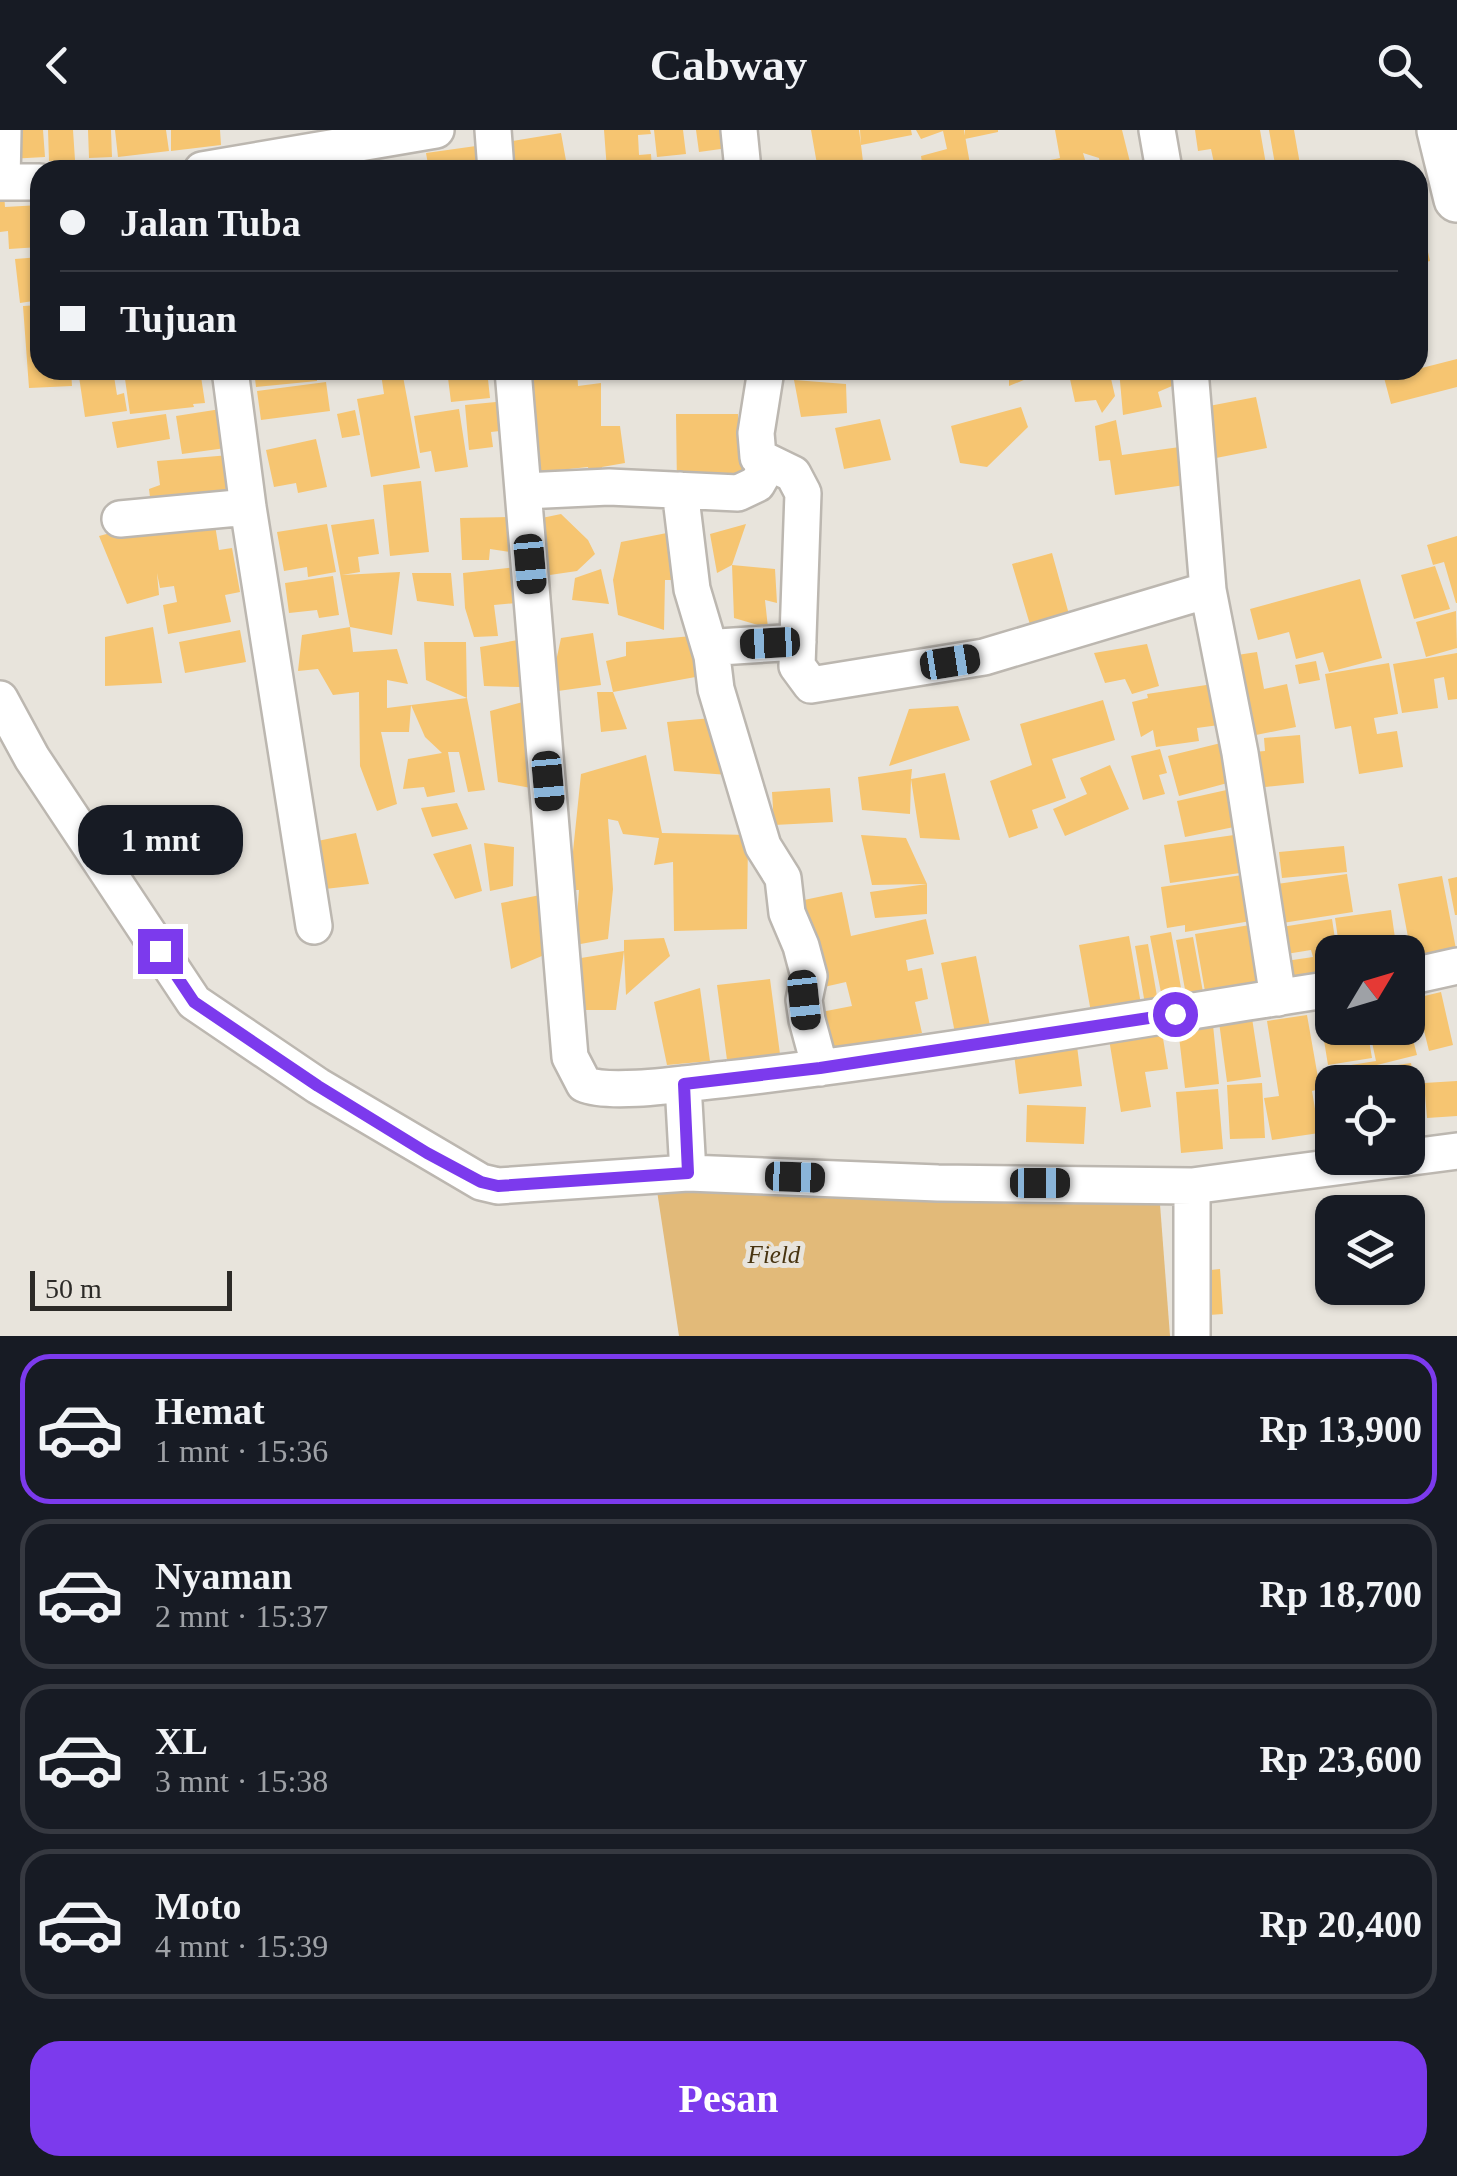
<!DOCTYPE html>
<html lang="id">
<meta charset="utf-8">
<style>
:root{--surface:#171b24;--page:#242831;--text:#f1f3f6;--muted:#9ea1a6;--line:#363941;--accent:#7c3aed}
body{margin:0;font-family:"Times New Roman",serif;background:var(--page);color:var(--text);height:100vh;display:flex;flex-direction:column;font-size:38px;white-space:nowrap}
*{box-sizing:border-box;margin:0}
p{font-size:32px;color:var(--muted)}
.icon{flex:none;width:55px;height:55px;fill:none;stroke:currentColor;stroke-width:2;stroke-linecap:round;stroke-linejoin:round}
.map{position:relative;height:1206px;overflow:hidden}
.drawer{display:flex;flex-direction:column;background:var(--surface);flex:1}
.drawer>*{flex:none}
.banner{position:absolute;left:30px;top:30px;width:1398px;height:220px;border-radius:30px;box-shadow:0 2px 8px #0004;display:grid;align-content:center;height:220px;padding:0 30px;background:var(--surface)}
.needle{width:65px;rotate:52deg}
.fabs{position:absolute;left:1315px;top:805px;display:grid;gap:20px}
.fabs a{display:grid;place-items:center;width:110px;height:110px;border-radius:20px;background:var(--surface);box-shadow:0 2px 8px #0004;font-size:50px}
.scale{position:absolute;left:30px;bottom:25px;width:202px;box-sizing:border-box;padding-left:10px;border:5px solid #2c2a27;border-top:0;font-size:28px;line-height:35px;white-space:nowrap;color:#2c2a27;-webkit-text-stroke:8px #e8e4dc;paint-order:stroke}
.end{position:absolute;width:45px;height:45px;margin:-22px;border:12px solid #7c3aed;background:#fff;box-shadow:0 0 0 5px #fff}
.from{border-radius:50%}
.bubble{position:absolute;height:70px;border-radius:30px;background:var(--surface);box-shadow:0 2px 8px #0004;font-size:32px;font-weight:600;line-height:70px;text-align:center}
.car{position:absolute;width:30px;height:60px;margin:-30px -15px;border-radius:12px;box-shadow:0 0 8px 2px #0007;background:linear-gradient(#222 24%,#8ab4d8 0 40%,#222 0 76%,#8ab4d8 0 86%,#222 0)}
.banner b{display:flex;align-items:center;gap:35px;height:95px;font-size:38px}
.banner b+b{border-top:2px solid var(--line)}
.banner i{width:25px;height:25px;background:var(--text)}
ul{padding:18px 0 0;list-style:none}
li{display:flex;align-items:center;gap:30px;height:150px;margin:0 20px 15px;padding:0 10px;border:5px solid var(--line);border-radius:30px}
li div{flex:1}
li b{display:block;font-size:38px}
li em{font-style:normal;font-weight:600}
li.on{border-color:var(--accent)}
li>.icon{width:90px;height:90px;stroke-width:1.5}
.action{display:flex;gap:20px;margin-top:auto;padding:20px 30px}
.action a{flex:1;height:115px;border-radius:30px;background:var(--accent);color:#fff;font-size:40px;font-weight:600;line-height:115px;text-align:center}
header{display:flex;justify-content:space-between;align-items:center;height:130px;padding:0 30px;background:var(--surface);font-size:45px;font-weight:600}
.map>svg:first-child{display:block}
.green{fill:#e2ba79}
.building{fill:#f6c571}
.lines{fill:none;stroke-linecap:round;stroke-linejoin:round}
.minor-casing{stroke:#bcb7b0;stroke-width:40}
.major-casing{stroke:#bcb7b0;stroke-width:50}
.minor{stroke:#fff;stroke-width:35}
.major{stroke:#fff;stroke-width:45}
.route{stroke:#7c3aed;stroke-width:12}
.labels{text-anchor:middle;stroke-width:10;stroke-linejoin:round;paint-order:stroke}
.park-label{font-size:25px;font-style:italic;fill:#483410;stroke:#e8e4dc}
</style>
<header><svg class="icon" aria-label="back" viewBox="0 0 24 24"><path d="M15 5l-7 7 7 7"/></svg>Cabway<svg class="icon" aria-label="search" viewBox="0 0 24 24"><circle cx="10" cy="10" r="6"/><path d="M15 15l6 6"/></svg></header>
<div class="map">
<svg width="1457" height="1206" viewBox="0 0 1457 1206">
<rect width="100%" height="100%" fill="#e8e4dc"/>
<path class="green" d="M 654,1041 L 1158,1048 L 1170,1206 L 679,1206 Z"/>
<path class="building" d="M 10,0 L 43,0 L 45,27 L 9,29 Z
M 48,0 L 73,0 L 75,30 L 49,31 Z
M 88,0 L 111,0 L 112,27 L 89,28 Z
M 115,0 L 166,0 L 169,21 L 118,27 Z
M 171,0 L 220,0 L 221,15 L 171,21 Z
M 604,0 L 650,0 L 651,4 L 638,5 L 639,25 L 651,24 L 652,40 L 607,40 Z
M 654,0 L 683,0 L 686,24 L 657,27 Z
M 696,0 L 725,0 L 728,18 L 699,22 Z
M 811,0 L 859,0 L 861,15 L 860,0 L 911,0 L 912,5 L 861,15 L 864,40 L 818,40 Z
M 916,0 L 964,0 L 970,34 L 951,40 L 923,40 L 921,26 L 947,19 L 943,1 L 921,9 Z
M 965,0 L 998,0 L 998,2 L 965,9 Z
M 1055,0 L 1122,0 L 1132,40 L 1101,40 L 1099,28 L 1083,23 L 1088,40 L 989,40 L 989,35 L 1031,34 L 1060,28 Z
M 1195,0 L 1260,0 L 1267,40 L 1237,40 L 1235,31 L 1214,33 L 1211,19 L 1198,21 Z
M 1269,0 L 1294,0 L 1301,40 L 1276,40 Z
M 561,3 L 567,36 L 512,40 L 507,12 Z
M 476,16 L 480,40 L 429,40 L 426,23 Z
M 421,32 L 422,40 L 377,40 L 376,38 Z
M 4,63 L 5,77 L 40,75 L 40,117 L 9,119 L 8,101 L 0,102 L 0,64 Z
M 1422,95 L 1430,131 L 1418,134 L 1418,96 Z
M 40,127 L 40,170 L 20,173 L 15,129 Z
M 40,175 L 40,240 L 71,240 L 72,256 L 29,258 L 23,176 Z
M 1457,229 L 1457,257 L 1391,274 L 1382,240 L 1406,242 Z
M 78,240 L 113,240 L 117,265 L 124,263 L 127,281 L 85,287 Z
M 138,240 L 200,240 L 205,273 L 193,274 L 194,277 L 130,284 L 124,242 Z
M 254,240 L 316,240 L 317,251 L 256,257 Z
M 447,240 L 487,240 L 490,268 L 451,272 Z
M 519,240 L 577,240 L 578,256 L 601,253 L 601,296 L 620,296 L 625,333 L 602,337 L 600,356 L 590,354 L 588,337 L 530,343 Z
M 1009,240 L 1048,240 L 1009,256 Z
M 1068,240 L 1109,240 L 1115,266 L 1102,283 L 1096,270 L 1075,272 Z
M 1119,240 L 1177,240 L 1179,253 L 1158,262 L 1162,277 L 1123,285 Z
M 402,241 L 420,338 L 371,347 L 357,269 L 384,264 L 381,244 Z
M 794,250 L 846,254 L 847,283 L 801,287 Z
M 326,252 L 330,281 L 261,290 L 257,261 Z
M 1256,267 L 1267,318 L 1216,328 L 1209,276 Z
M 506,271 L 509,300 L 491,302 L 493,317 L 469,320 L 465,275 Z
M 1021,277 L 1028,297 L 987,337 L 960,333 L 951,296 Z
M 227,278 L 233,317 L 182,324 L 176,286 Z
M 459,279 L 468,337 L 435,342 L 431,321 L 420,323 L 414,286 Z
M 355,280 L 360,305 L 342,308 L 337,284 Z
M 166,284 L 170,309 L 117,318 L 112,292 Z
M 676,284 L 738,284 L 738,307 L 749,305 L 752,344 L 677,357 Z
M 880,289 L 891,330 L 844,339 L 835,298 Z
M 1116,290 L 1122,325 L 1187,316 L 1192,354 L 1115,365 L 1110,330 L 1099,331 L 1095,296 Z
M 316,309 L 327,357 L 298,363 L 296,353 L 274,357 L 266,320 Z
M 230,325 L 234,367 L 151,375 L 149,359 L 160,355 L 157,331 Z
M 421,351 L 429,422 L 390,426 L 383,355 Z
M 561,384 L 588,410 L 595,424 L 577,441 L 543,446 L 537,389 Z
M 517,387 L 516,423 L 490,419 L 489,430 L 462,430 L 460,388 Z
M 374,389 L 379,424 L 358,427 L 360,442 L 342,445 L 400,442 L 392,505 L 350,497 L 353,522 L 397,519 L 408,554 L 387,550 L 387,578 L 467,568 L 485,660 L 468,662 L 459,622 L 448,622 L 455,662 L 427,667 L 424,657 L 403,659 L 408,629 L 442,623 L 425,607 L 411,575 L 409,602 L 381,602 L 397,674 L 377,681 L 360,636 L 359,562 L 333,565 L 318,539 L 298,541 L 302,505 L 350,497 L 331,395 Z
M 148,393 L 150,406 L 215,395 L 219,420 L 232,418 L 240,462 L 225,465 L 231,492 L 168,504 L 163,475 L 177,472 L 174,456 L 160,458 L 157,443 L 159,465 L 127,474 L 99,406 Z
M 327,394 L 336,442 L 308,447 L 307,437 L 284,441 L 277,402 Z
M 746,394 L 732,435 L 717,443 L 710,404 Z
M 672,402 L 675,450 L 665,450 L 664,500 L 618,485 L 613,450 L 621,412 Z
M 1457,406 L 1457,473 L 1456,473 L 1444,432 L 1433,435 L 1427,415 Z
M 1052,423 L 1070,488 L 1031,498 L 1012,434 Z
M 732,435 L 775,439 L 777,473 L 765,470 L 768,498 L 734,488 Z
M 1435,436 L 1450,479 L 1414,489 L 1401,445 Z
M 517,437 L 517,473 L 494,475 L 498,506 L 474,507 L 465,478 L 463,443 Z
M 601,439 L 609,474 L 572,470 L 575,448 Z
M 412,443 L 451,443 L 454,476 L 417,471 Z
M 333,446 L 339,485 L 319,488 L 317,480 L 289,483 L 285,453 Z
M 1360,449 L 1382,528 L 1329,542 L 1323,522 L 1296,529 L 1289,502 L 1258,510 L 1250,479 Z
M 1456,481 L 1457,518 L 1426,527 L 1416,492 Z
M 153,497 L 162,553 L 105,556 L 105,507 Z
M 240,500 L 246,532 L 185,543 L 179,512 Z
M 593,503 L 601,555 L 558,561 L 555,536 L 561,508 Z
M 692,506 L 701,546 L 613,562 L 627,599 L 601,602 L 597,562 L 613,562 L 606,531 L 626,526 L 626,512 Z
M 523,509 L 521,557 L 484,556 L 480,517 Z
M 424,512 L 466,512 L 467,568 L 426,550 Z
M 1147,514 L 1159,556 L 1132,564 L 1125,549 L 1105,553 L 1094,523 Z
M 1257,522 L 1264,559 L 1287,554 L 1296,597 L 1251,606 L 1224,527 Z
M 1457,523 L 1457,569 L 1448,570 L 1444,547 L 1434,549 L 1438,578 L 1402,583 L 1393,534 Z
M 1316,531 L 1320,550 L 1299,554 L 1295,535 Z
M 1389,533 L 1398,584 L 1374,588 L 1377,604 L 1397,601 L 1403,637 L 1359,644 L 1351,596 L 1335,599 L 1325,544 Z
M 1213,554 L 1219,595 L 1197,598 L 1199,611 L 1156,617 L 1153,600 L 1141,607 L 1132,572 L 1148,568 L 1147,564 Z
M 530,570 L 531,658 L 498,652 L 490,581 Z
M 1103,570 L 1115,610 L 1052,629 L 1066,668 L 1032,680 L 1038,698 L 1009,708 L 990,651 L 1032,635 L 1020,594 Z
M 958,576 L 970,610 L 889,636 L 909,579 Z
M 712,588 L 729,645 L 674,641 L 667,592 Z
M 1300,605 L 1304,653 L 1256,658 L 1253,622 L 1265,621 L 1264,608 Z
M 1225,612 L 1235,651 L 1179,666 L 1168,626 Z
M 1160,619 L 1167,643 L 1159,645 L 1165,664 L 1143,670 L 1131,626 Z
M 646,625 L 662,703 L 748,705 L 747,799 L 674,801 L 673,732 L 654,735 L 659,708 L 623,704 L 618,691 L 608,689 L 613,759 L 608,809 L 575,815 L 579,760 L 569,760 L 581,644 Z
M 1110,635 L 1129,679 L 1065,706 L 1053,679 L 1087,664 L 1080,648 Z
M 912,639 L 911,649 L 945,643 L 960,710 L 920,708 L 911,649 L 910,684 L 862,680 L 858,647 Z
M 830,658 L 833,692 L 774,695 L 772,662 Z
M 1231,659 L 1239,696 L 1185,707 L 1177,671 Z
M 457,673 L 468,699 L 432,707 L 421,678 Z
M 356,703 L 369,754 L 316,760 L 308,713 Z
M 1241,704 L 1247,742 L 1170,753 L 1164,715 Z
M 861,705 L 906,708 L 927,754 L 872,755 Z
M 484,713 L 514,717 L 513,756 L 490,761 Z
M 471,714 L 482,761 L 455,769 L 433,724 Z
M 1344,716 L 1347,742 L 1282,748 L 1279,722 Z
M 1249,744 L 1257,790 L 1185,802 L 1185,795 L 1167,798 L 1161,757 Z
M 1347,744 L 1353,782 L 1276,794 L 1270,755 Z
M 1442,746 L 1457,824 L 1414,839 L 1398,754 Z
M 1457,747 L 1457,785 L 1455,785 L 1448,749 Z
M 927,754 L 927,784 L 875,788 L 870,762 Z
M 842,762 L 851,806 L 926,789 L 934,824 L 906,830 L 908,841 L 922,838 L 928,869 L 915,872 L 922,903 L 830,922 L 821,882 L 852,876 L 846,852 L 824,857 L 804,770 Z
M 545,764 L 549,823 L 511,839 L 501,773 Z
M 1391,780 L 1397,822 L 1340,822 L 1335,788 Z
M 1332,789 L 1337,822 L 1332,822 L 1332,856 L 1284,863 L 1279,832 L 1313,827 L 1311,820 L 1280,825 L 1275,798 Z
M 1256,794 L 1268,863 L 1207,873 L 1195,804 Z
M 1171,802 L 1183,869 L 1163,873 L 1150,806 Z
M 1129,806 L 1142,880 L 1092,888 L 1079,815 Z
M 1193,807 L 1203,862 L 1186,865 L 1176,810 Z
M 664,808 L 670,826 L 626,865 L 624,821 L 616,880 L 581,880 L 581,828 L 624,821 L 624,810 Z
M 1148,814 L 1159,878 L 1146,880 L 1135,816 Z
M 976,826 L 992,906 L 957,913 L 941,833 Z
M 770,849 L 780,924 L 727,930 L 717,855 Z
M 700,858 L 710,931 L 667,935 L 654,872 Z
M 1441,862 L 1453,915 L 1429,921 L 1416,868 Z
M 1307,885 L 1320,959 L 1312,961 L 1319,1003 L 1272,1010 L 1264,968 L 1279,966 L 1267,891 Z
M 1252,888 L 1261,947 L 1227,952 L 1219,892 Z
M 1408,890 L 1417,925 L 1377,935 L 1377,938 L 1411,933 L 1419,980 L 1408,982 L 1408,952 L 1332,952 L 1331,963 L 1326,939 L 1376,931 L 1369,898 L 1408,898 Z
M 1213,895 L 1219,954 L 1185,958 L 1178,898 Z
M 1332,897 L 1367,898 L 1372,928 L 1328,935 L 1322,898 Z
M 1162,902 L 1168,939 L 1145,942 L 1151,977 L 1121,982 L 1109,909 Z
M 1077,916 L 1082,956 L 1019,964 L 1014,924 Z
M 1457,951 L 1457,986 L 1427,988 L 1424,953 Z
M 1262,953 L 1265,1008 L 1230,1009 L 1227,955 Z
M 1218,959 L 1223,1019 L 1181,1023 L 1176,962 Z
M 1027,975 L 1086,977 L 1084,1014 L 1026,1012 Z
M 1220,1139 L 1223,1184 L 1195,1186 L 1192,1142 Z"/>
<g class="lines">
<g class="minor-casing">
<path id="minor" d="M 493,0 L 496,40
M 739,0 L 743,40
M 1157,0 L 1164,40
M 202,40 L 436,0
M 0,52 L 40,52
M 2,52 L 3,0
M 230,240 L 248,377 L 314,796
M 513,240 L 570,927 L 584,954 C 611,966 695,952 728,949 C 930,926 1131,890 1332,859
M 766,240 L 756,303 L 758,327 L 793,344 L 803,363 L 797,536 L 811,555 L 984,527 L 1208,460
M 1190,240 L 1208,460 L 1240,623 L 1278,868
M 680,360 L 692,459 L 712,526
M 524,361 L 609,357 L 738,363 L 757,354 L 769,333
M 120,389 L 248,377
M 798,512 L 719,517 L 712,526 L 716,559 L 763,716 L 783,748 L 787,783 L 801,816 L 809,846 L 804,870 L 807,890 L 820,938
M 0,569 L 32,628 L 194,872 L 318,956 L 481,1052 L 498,1056 L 688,1043 L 938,1053 L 1192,1056 L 1457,1021
M 1408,847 L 1457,836
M 683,954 L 688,1043
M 1192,1056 L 1192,1206"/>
</g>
<g class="major-casing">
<path id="major" d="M 1440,0 L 1457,69"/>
</g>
<use href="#minor" class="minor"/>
<use href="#major" class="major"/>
</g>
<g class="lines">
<path class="route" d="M 160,821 L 194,872 L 318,956 L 427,1023 L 481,1052 L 498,1056 L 688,1043 L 684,954 L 820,938 L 1175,884"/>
</g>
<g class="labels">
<g class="park-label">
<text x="774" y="1133">Field</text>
</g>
</g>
</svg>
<div class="fabs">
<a><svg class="needle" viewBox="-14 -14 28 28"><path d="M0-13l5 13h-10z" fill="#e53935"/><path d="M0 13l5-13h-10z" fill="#9ea1a6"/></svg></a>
<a><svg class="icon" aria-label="locate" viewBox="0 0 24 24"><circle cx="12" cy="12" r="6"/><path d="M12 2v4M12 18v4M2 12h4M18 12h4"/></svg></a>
<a><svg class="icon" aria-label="layers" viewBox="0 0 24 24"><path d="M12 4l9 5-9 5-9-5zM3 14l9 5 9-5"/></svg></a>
</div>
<div class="scale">50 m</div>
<i class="end from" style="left:1175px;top:884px"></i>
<i class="end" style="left:160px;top:821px"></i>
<div class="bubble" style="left:78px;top:675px;width:165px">1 mnt</div>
<i class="car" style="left:530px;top:434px;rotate:175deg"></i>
<i class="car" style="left:770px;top:513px;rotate:267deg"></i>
<i class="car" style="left:950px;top:532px;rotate:81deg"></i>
<i class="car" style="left:548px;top:651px;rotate:175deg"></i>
<i class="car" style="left:804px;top:870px;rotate:174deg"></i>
<i class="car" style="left:795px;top:1047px;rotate:92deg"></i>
<i class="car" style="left:1040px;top:1053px;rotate:90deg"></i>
<div class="banner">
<b><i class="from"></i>Jalan Tuba</b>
<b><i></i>Tujuan</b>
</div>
</div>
<section class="drawer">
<ul>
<li class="on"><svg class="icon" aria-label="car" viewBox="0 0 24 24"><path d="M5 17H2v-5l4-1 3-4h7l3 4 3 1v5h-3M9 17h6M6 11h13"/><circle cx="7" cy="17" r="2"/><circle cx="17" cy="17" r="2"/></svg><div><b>Hemat</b><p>1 mnt · 15:36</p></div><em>Rp 13,900</em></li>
<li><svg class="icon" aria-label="car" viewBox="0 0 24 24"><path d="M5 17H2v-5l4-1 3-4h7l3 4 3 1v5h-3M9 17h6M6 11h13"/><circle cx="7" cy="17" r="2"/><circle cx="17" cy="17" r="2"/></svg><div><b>Nyaman</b><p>2 mnt · 15:37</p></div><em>Rp 18,700</em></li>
<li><svg class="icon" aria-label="car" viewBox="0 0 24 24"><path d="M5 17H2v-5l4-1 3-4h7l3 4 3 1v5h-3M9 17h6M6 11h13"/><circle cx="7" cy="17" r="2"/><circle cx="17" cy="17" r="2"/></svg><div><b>XL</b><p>3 mnt · 15:38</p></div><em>Rp 23,600</em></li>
<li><svg class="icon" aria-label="car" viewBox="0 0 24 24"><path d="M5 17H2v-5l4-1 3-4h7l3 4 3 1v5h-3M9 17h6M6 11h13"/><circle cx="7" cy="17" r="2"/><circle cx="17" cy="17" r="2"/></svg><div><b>Moto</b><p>4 mnt · 15:39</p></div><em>Rp 20,400</em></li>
</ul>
<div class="action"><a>Pesan</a></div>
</section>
